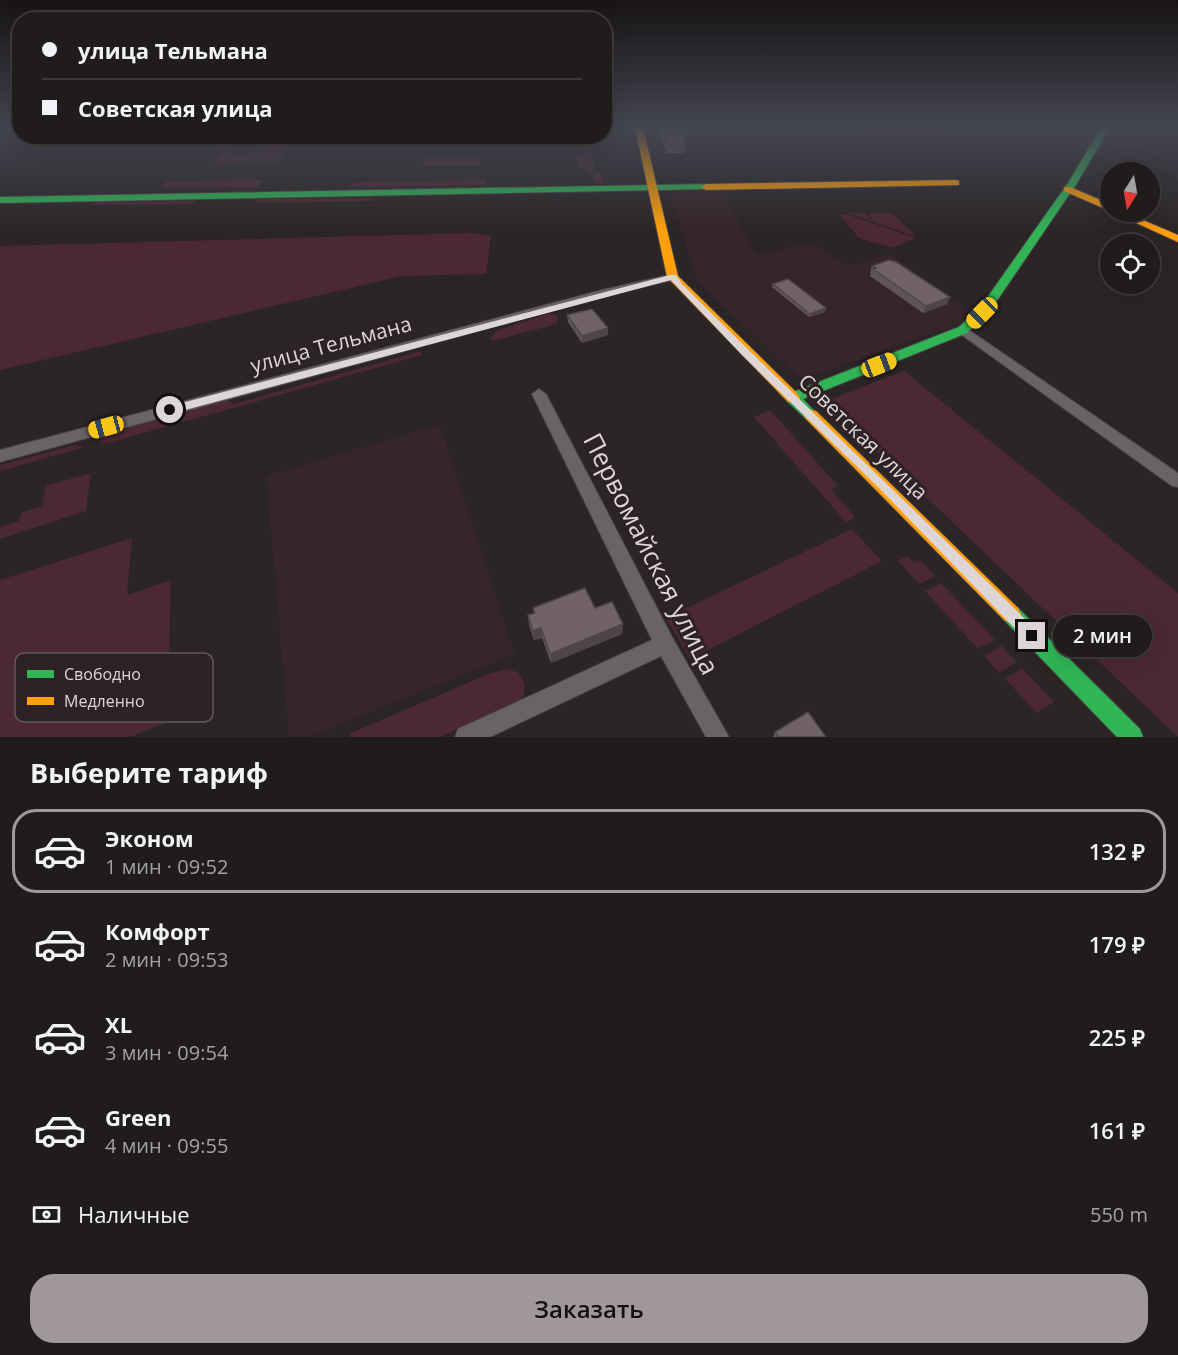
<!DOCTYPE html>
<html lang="ru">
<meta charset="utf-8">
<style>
:root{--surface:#201c1c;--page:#2d2929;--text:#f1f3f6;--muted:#a2a1a3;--line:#3d3a3b;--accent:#9f9799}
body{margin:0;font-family:"Open Sans",sans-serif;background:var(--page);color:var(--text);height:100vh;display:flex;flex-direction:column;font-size:22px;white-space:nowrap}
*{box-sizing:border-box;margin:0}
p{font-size:20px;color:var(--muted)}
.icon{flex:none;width:33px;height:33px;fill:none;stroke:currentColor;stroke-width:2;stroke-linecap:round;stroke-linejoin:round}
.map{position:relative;height:737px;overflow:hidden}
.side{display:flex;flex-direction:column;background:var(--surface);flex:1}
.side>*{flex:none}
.hud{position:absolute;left:12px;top:12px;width:600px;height:132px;border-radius:24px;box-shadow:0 6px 24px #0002,0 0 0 2px var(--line);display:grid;align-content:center;height:132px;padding:0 30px;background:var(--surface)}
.needle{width:39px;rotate:191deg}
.buttons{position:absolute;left:1100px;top:162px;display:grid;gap:12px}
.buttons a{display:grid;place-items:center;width:60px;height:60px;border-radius:50%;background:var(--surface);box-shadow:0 6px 24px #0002,0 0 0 2px var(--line);font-size:30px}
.end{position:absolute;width:27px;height:27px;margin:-14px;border:8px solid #ded5d7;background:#111;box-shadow:0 0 0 3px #111}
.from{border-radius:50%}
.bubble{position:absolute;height:42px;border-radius:21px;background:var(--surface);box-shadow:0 6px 24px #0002,0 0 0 2px var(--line);font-size:20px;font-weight:600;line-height:42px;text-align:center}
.car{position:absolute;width:18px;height:36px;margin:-18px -9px;border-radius:8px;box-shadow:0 0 4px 2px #0007;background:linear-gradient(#f5c518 24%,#345 0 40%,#f5c518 0 76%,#345 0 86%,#f5c518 0)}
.hud b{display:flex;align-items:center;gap:21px;height:57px;font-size:22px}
.hud b+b{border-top:2px solid var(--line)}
.hud i{width:15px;height:15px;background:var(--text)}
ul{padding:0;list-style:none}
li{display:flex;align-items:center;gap:18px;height:84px;margin:0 12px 9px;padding:0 18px;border:3px solid transparent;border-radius:24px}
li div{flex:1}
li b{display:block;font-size:22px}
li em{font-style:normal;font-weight:600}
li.selected{border-color:var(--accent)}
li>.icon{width:54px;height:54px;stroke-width:1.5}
h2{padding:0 30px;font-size:27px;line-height:72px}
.pay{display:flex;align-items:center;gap:15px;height:66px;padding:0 30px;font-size:22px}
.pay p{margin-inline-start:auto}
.button{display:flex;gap:12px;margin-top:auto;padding:12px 30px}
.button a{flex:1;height:69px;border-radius:24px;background:var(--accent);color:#111;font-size:24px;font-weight:600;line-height:69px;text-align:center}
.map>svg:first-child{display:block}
.built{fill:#362529}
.green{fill:#4b2832}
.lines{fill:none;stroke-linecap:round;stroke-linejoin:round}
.street-casing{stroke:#474244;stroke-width:2}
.fast-casing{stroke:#474244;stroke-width:2}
.slow-casing{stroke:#474244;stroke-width:2}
.street{fill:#686364;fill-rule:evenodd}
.fast{fill:#30b455;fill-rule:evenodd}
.slow{fill:#ff9f0a;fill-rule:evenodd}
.wall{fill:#615457}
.shaded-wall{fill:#4f4547}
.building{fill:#716265;stroke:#4f4547;stroke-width:1.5}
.route{fill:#ded5d7}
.labels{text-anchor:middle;stroke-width:6;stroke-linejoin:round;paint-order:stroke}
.street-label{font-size:21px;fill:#ded5d7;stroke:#2e2225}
.near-street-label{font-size:26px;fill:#ded5d7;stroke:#2e2225}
.key{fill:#2e2225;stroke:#63585a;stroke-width:1.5}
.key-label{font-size:16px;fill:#ded5d7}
</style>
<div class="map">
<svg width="1178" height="737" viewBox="0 0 1178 737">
<rect width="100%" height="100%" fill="#2b2526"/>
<path class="built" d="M 837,128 L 952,128 L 944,133 L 945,135 L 868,136 L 864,131 L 840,131 Z
M 724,192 L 756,255 L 811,242 L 850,266 L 889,253 L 969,311 L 961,323 L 802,380 L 697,282 L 671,194 Z
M 440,424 L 515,654 L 310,737 L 289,737 L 266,476 Z"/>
<path class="green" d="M 216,136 L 273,136 L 271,140 L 294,140 L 279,161 L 253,162 L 270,140 L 242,138 L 239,142 L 212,142 Z
M 229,144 L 235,144 L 228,154 L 257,153 L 250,162 L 212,163 Z
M 592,153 L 595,173 L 602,173 L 603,183 L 595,184 L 593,173 L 586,173 L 585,168 L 578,168 L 576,154 Z
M 424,158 L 476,158 L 481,159 L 480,165 L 422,165 Z
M 251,179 L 265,180 L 257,187 L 161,188 L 165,182 Z
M 486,179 L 485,185 L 348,187 L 354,183 Z
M 374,198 L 374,201 L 255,203 L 258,199 Z
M 196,201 L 192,204 L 91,205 L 97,202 Z
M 848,213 L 865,213 L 870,220 L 872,219 L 868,213 L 892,213 L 917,237 Z
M 839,214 L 845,214 L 916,238 L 893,248 L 859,238 Z
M 468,233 L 491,235 L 486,274 L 402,276 L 0,370 L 0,246 Z
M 550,313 L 557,315 L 557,324 L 492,341 L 490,339 L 496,331 Z
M 421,351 L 422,355 L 104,444 L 100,442 L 102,431 L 225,400 L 234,404 Z
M 904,371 L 1178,593 L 1178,737 L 825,401 Z
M 768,411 L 772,412 L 838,486 L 831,489 L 856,518 L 846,522 L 754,417 Z
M 75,445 L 85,447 L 0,471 L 0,465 Z
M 91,473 L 86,511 L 0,539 L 0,527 L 19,521 L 22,512 L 42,506 L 46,486 Z
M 852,529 L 882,561 L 690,659 L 666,618 Z
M 132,538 L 127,595 L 171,580 L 167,722 L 130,737 L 0,737 L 0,580 Z
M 907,556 L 914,563 L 921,560 L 935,576 L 919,584 L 898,561 Z
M 941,583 L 995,640 L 978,649 L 925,591 Z
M 1001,646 L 1017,662 L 999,673 L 984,656 Z
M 1022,668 L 1054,702 L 1037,713 L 1005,679 Z
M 506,669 L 518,672 L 525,684 L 523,698 L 441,737 L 348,737 L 351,733 L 486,675 Z"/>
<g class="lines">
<g class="street-casing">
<path id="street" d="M 673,274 L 679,277 L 677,279 L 608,295 L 0,462 L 0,450 L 602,290 Z
M 963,326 L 1178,473 L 1178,487 L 1172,486 L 959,333 L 957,330 L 959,327 Z
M 539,389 L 546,394 L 672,637 L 729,737 L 706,737 L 661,656 L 490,737 L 455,737 L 458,729 L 652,640 L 532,394 Z"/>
</g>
<g class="fast-casing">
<path id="fast" d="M 1101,128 L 1109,128 L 1077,183 L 990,311 L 967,333 L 803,399 L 818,415 L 816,419 L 806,419 L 788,402 L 786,398 L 788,394 L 959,327 L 982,305 L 1068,183 Z
M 706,184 L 709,185 L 709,189 L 0,203 L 0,197 Z
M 1011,605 L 1018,608 L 1140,729 L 1143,737 L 1117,737 L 1004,620 L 1001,614 L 1004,608 Z"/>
</g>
<g class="slow-casing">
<path id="slow" d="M 635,128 L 643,128 L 678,276 L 798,394 L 800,398 L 798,402 L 788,402 L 667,277 Z
M 956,180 L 959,181 L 959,185 L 706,190 L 701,187 L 706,184 Z
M 1064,187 L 1070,187 L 1110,204 L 1110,211 L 1064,191 Z
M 1112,212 L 1124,212 L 1178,235 L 1178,242 Z
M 811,410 L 816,411 L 1018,608 L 1021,614 L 1018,620 L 1011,623 L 1004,620 L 806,419 L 804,415 L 806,411 Z"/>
</g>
<use href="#street" class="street"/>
<use href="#fast" class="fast"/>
<use href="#slow" class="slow"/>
</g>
<path class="wall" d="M 658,128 L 680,128 L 685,145 L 684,153 L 666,153 Z
M 872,266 L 947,304 L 923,313 L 870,276 L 871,273 L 870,273 Z
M 773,284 L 825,312 L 809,317 L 772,287 Z
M 567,315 L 608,335 L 582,343 L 568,322 Z
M 533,608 L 595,608 L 622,634 L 551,663 L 542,638 L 534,640 L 529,625 L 528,615 L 534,613 Z
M 775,732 L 826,737 L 773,737 Z"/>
<path class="shaded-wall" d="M 950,297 L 947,304 L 923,313 L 926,306 Z
M 826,308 L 825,312 L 809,317 L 810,314 Z
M 608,328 L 608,335 L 582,343 L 582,336 Z
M 623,624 L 622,634 L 551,663 L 550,654 Z
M 541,628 L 542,638 L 534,640 L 533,631 Z"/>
<path class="building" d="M 661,128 L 680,128 L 685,145 L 667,145 Z
M 889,260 L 896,262 L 950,297 L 926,306 L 873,269 L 876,268 L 872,266 Z
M 788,279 L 826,308 L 810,314 L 773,284 Z
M 592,309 L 608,328 L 582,336 L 567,315 Z
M 585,588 L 595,608 L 612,602 L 623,624 L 550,654 L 541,628 L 533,631 L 528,615 L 535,613 L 533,608 Z
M 808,712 L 826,737 L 779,737 L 775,732 Z"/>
<linearGradient id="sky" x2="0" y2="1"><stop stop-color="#181415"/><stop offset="0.55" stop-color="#444652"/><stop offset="1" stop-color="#444652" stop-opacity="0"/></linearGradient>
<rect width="1178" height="231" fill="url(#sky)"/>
<path class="route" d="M 670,275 L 676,275 L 682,284 C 799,401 920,514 1037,631 L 1037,641 L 1027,641 L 879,488 L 743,356 L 671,280 L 170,414 L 165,410 L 170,406 Z"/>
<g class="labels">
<g class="street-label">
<text transform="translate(331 345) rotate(-15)" y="7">улица Тельмана</text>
<text transform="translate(863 437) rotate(44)" y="7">Советская улица</text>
</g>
<g class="near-street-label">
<text transform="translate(651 554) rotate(63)" y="9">Первомайская улица</text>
</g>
</g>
<rect x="15" y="653" width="198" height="69" rx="9" class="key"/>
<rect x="27" y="670" width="27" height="8" fill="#30b455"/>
<rect x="27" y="697" width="27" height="8" fill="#ff9f0a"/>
<g class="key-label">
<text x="64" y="680">Свободно</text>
<text x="64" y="707">Медленно</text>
</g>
</svg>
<div class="buttons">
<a><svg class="needle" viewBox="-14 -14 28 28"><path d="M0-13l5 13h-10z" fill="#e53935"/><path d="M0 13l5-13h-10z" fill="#a2a1a3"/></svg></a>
<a><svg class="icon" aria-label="locate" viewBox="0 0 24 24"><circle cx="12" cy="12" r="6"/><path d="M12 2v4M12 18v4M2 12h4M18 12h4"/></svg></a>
</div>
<i class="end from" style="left:170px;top:410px"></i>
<i class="end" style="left:1032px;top:636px"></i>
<div class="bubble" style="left:1053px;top:615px;width:99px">2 мин</div>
<i class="car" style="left:982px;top:313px;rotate:225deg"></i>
<i class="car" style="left:879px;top:365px;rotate:69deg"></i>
<i class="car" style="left:106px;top:427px;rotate:255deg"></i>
<div class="hud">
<b><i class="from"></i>улица Тельмана</b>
<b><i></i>Советская улица</b>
</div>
</div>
<section class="side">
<h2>Выберите тариф</h2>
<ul>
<li class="selected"><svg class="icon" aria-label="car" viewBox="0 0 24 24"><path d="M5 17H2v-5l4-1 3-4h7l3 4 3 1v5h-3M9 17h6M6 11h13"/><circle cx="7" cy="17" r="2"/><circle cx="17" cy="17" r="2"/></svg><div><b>Эконом</b><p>1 мин · 09:52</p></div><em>132 ₽</em></li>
<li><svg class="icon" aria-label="car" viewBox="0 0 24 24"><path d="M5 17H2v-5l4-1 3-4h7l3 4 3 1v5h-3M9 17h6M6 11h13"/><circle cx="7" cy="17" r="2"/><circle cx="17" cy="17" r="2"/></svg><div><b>Комфорт</b><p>2 мин · 09:53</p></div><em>179 ₽</em></li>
<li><svg class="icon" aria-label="car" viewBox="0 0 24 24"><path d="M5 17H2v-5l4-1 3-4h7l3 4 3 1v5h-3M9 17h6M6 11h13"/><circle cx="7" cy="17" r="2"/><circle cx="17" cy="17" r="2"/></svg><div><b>XL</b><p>3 мин · 09:54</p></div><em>225 ₽</em></li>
<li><svg class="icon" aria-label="car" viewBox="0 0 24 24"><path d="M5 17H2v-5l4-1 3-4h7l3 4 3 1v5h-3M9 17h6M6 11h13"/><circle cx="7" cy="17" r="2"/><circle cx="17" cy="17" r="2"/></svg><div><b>Green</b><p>4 мин · 09:55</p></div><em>161 ₽</em></li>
</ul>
<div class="pay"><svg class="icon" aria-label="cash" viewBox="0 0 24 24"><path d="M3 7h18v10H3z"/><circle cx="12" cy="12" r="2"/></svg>Наличные<p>550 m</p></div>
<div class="button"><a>Заказать</a></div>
</section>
